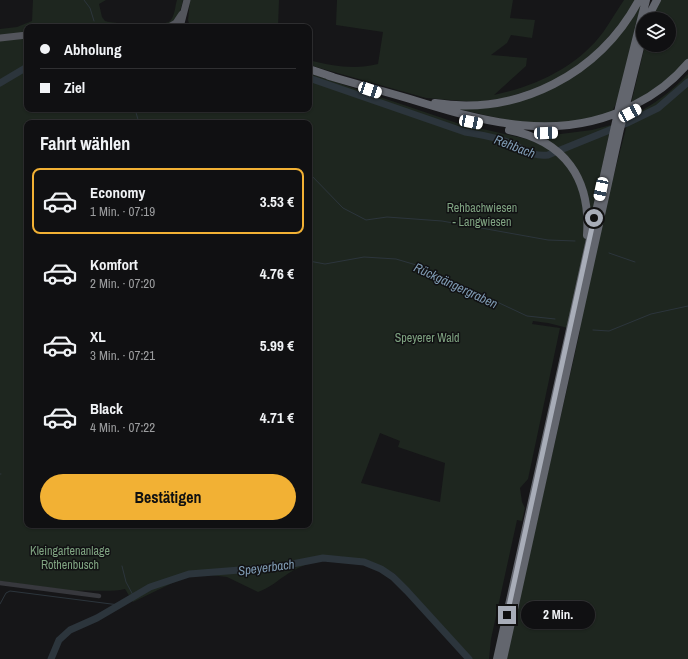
<!DOCTYPE html>
<html lang="de">
<meta charset="utf-8">
<style>
:root{--surface:#101012;--page:#1e1e20;--text:#f1f3f6;--muted:#9c9d9f;--line:#303032;--accent:#f2b134}
body{margin:0;font-family:"Archivo Narrow",sans-serif;background:var(--page);color:var(--text);height:100vh;display:flex;flex-direction:column;font-size:15px;white-space:nowrap}
*{box-sizing:border-box;margin:0}
p{font-size:13px;color:var(--muted)}
.icon{flex:none;width:22px;height:22px;fill:none;stroke:currentColor;stroke-width:2;stroke-linecap:round;stroke-linejoin:round}
.map{position:relative;flex:1;overflow:hidden}
.panel{position:absolute;left:24px;top:120px;width:288px;height:408px;display:flex;flex-direction:column;background:var(--surface);border-radius:8px;box-shadow:0 1px 3px #0004,0 0 0 1px var(--line)}
.panel>*{flex:none}
.banner{position:absolute;left:24px;top:24px;width:288px;height:88px;border-radius:8px;box-shadow:0 1px 3px #0004,0 0 0 1px var(--line);display:grid;align-content:center;height:88px;padding:0 16px;background:var(--surface)}
.tools{position:absolute;left:636px;top:12px;display:grid;gap:8px}
.tools a{display:grid;place-items:center;width:40px;height:40px;border-radius:50%;background:var(--surface);box-shadow:0 1px 3px #0004,0 0 0 1px var(--line);font-size:20px}
.end{position:absolute;width:18px;height:18px;margin:-9px;border:5px solid #a8adb8;background:#111;box-shadow:0 0 0 2px #111}
.from{border-radius:50%}
.bubble{position:absolute;height:28px;border-radius:14px;background:var(--surface);box-shadow:0 1px 3px #0004,0 0 0 1px var(--line);font-size:13px;font-weight:700;line-height:28px;text-align:center}
.car{position:absolute;width:12px;height:24px;margin:-12px -6px;border-radius:5px;box-shadow:0 0 3px 1px #0007;background:linear-gradient(#fff 24%,#345 0 40%,#fff 0 76%,#345 0 86%,#fff 0)}
.banner b{display:flex;align-items:center;gap:14px;height:38px;font-size:15px}
.banner b+b{border-top:1px solid var(--line)}
.banner i{width:10px;height:10px;background:var(--text)}
ul{padding:0;list-style:none}
li{display:flex;align-items:center;gap:12px;height:66px;margin:0 8px 6px;padding:0 8px;border:2px solid transparent;border-radius:8px}
li div{flex:1}
li b{display:block;font-size:15px}
li em{font-style:normal;font-weight:700}
li.active{border-color:var(--accent)}
li>.icon{width:36px;height:36px;stroke-width:1.5}
h2{padding:0 16px;font-size:18px;line-height:48px}
.cta{display:flex;gap:8px;margin-top:auto;padding:8px 16px}
.cta a{flex:1;height:46px;border-radius:24px;background:var(--accent);color:#111;font-size:16px;font-weight:700;line-height:46px;text-align:center}
.map>svg:first-child{display:block}
.green{fill:#1e261f;fill-rule:evenodd}
.lines{fill:none;stroke-linecap:round;stroke-linejoin:round}
.stream{stroke:#2c353c;stroke-width:1}
.river{stroke:#2c353c;stroke-width:7}
.minor{stroke:#37383d;stroke-width:4.5}
.primary{stroke:#53555c;stroke-width:7}
.motorway{stroke:#63666e;stroke-width:8}
.route{stroke:#a8adb8;stroke-width:5}
.labels{text-anchor:middle;stroke-width:3;stroke-linejoin:round;paint-order:stroke}
.park-label{font-size:12px;fill:#7fa381;stroke:#111113}
.water-label{font-size:13px;font-style:italic;fill:#7f9bb3;stroke:#111113}
</style>
<div class="map">
<svg width="688" height="659" viewBox="0 0 688 659">
<rect width="100%" height="100%" fill="#161618"/>
<path class="green" d="M 33,0 L 106,0 L 99,4 L 102,17 L 105,21 C 114,24 164,27 170,21 C 175,16 175,6 177,0 L 183,0 C 181,11 176,23 165,27 L 120,25 L 27,27 L 26,32 L 0,36 L 0,29 L 17,27 L 32,21 Z
M 190,0 L 279,0 L 278,27 L 190,27 L 188,20 Z
M 337,0 L 513,0 L 510,18 L 535,20 L 532,38 L 511,35 L 507,43 L 491,55 L 527,58 L 526,66 L 494,95 C 536,86 578,67 604,31 C 611,21 617,10 624,0 L 636,0 L 631,10 L 591,57 L 549,84 L 505,98 L 475,102 L 426,98 L 309,65 L 309,60 C 332,66 355,70 378,64 L 383,32 L 336,25 Z
M 660,0 L 688,0 L 688,59 L 669,79 L 631,104 L 645,45 L 669,45 L 669,19 L 652,19 L 656,7 Z
M 642,1 L 619,97 L 611,114 L 582,122 L 526,124 L 439,105 L 474,107 L 567,80 L 595,61 L 608,49 L 621,33 Z
M 27,38 L 27,109 L 309,109 L 309,73 L 457,123 L 531,140 L 552,150 L 585,187 L 544,139 L 545,136 L 592,130 L 611,125 L 594,206 L 612,182 L 629,117 C 651,107 671,92 688,74 L 688,659 L 506,659 L 580,331 L 548,323 L 533,321 L 532,324 L 560,328 L 528,479 L 520,488 L 522,502 L 525,508 L 522,521 L 517,520 L 491,639 L 489,659 L 472,659 L 395,574 C 379,564 343,552 324,558 C 313,561 299,567 289,573 C 278,580 270,588 258,592 L 227,577 L 193,573 L 133,602 L 125,589 C 107,593 91,589 73,591 L 0,581 L 0,41 ZM 27,123 L 309,123 L 309,525 L 27,525 ZM 380,433 L 400,441 L 398,447 L 445,463 L 440,502 L 361,483 Z"/>
<g class="lines">
<path class="stream" d="M 84,0 L 90,8 L 94,21
M 135,109 L 139,123
M 309,173 L 343,208 L 366,220 L 387,217 L 442,221 L 548,240 L 575,241
M 609,253 L 635,262
M 309,261 L 325,264 L 364,257 L 396,259 L 423,267 L 448,283 L 480,294 L 527,316 L 555,319
M 593,330 L 609,331 L 651,314 L 688,306
M 0,474 L 1,474
M 122,566 L 126,582 L 133,595
M 0,604 L 6,593 L 10,591 L 119,605"/>
<path class="river" d="M 309,78 L 465,132 C 481,135 496,137 510,143 C 524,149 532,157 548,155 L 627,123 L 658,108 L 688,82
M 0,83 L 27,67
M 51,659 L 59,640 L 70,630 L 97,618 L 150,587 L 189,574 L 277,567 L 323,558 L 364,562 L 381,569 L 393,577 L 407,591 L 469,659"/>
<path class="minor" d="M 0,583 L 99,596"/>
<path class="primary" d="M 169,27 L 176,23 L 182,14
M 180,27 L 187,0
M 0,38 L 27,35"/>
<path class="motorway" d="M 647,19 L 657,0
M 309,69 L 333,77
M 329,76 C 356,84 383,91 410,99 C 484,122 561,144 634,105 C 654,95 673,81 688,63
M 435,103 C 519,116 599,74 639,0
M 509,130 C 565,141 591,179 587,235
M 497,659 L 619,108 L 646,0
M 503,659 L 620,129 L 643,35"/>
</g>
<g class="lines">
<path class="route" d="M 507,615 L 594,218"/>
</g>
<g class="labels">
<g class="park-label">
<text x="482" y="212">Rehbachwiesen<tspan x="482" dy="14">- Langwiesen</tspan></text>
<text x="427" y="342">Speyerer Wald</text>
<text x="70" y="555">Kleingartenanlage<tspan x="70" dy="14">Rothenbusch</tspan></text>
</g>
<g class="water-label">
<text transform="translate(515 146) rotate(21)" y="5">Rehbach</text>
<text transform="translate(456 285) rotate(25)" y="5">Rückgängergraben</text>
<text transform="translate(266 567) rotate(-7)" y="5">Speyerbach</text>
</g>
</g>
</svg>
<div class="tools">
<a><svg class="icon" aria-label="layers" viewBox="0 0 24 24"><path d="M12 4l9 5-9 5-9-5zM3 14l9 5 9-5"/></svg></a>
</div>
<i class="end from" style="left:594px;top:218px"></i>
<i class="end" style="left:507px;top:615px"></i>
<div class="bubble" style="left:521px;top:601px;width:74px">2 Min.</div>
<i class="car" style="left:370px;top:90px;rotate:109deg"></i>
<i class="car" style="left:630px;top:113px;rotate:62deg"></i>
<i class="car" style="left:471px;top:122px;rotate:101deg"></i>
<i class="car" style="left:546px;top:133px;rotate:88deg"></i>
<i class="car" style="left:601px;top:189px;rotate:192deg"></i>
<div class="banner">
<b><i class="from"></i>Abholung</b>
<b><i></i>Ziel</b>
</div>
<section class="panel">
<h2>Fahrt wählen</h2>
<ul>
<li class="active"><svg class="icon" aria-label="car" viewBox="0 0 24 24"><path d="M5 17H2v-5l4-1 3-4h7l3 4 3 1v5h-3M9 17h6M6 11h13"/><circle cx="7" cy="17" r="2"/><circle cx="17" cy="17" r="2"/></svg><div><b>Economy</b><p>1 Min. · 07:19</p></div><em>3.53 €</em></li>
<li><svg class="icon" aria-label="car" viewBox="0 0 24 24"><path d="M5 17H2v-5l4-1 3-4h7l3 4 3 1v5h-3M9 17h6M6 11h13"/><circle cx="7" cy="17" r="2"/><circle cx="17" cy="17" r="2"/></svg><div><b>Komfort</b><p>2 Min. · 07:20</p></div><em>4.76 €</em></li>
<li><svg class="icon" aria-label="car" viewBox="0 0 24 24"><path d="M5 17H2v-5l4-1 3-4h7l3 4 3 1v5h-3M9 17h6M6 11h13"/><circle cx="7" cy="17" r="2"/><circle cx="17" cy="17" r="2"/></svg><div><b>XL</b><p>3 Min. · 07:21</p></div><em>5.99 €</em></li>
<li><svg class="icon" aria-label="car" viewBox="0 0 24 24"><path d="M5 17H2v-5l4-1 3-4h7l3 4 3 1v5h-3M9 17h6M6 11h13"/><circle cx="7" cy="17" r="2"/><circle cx="17" cy="17" r="2"/></svg><div><b>Black</b><p>4 Min. · 07:22</p></div><em>4.71 €</em></li>
</ul>
<div class="cta"><a>Bestätigen</a></div>
</section>
</div>
